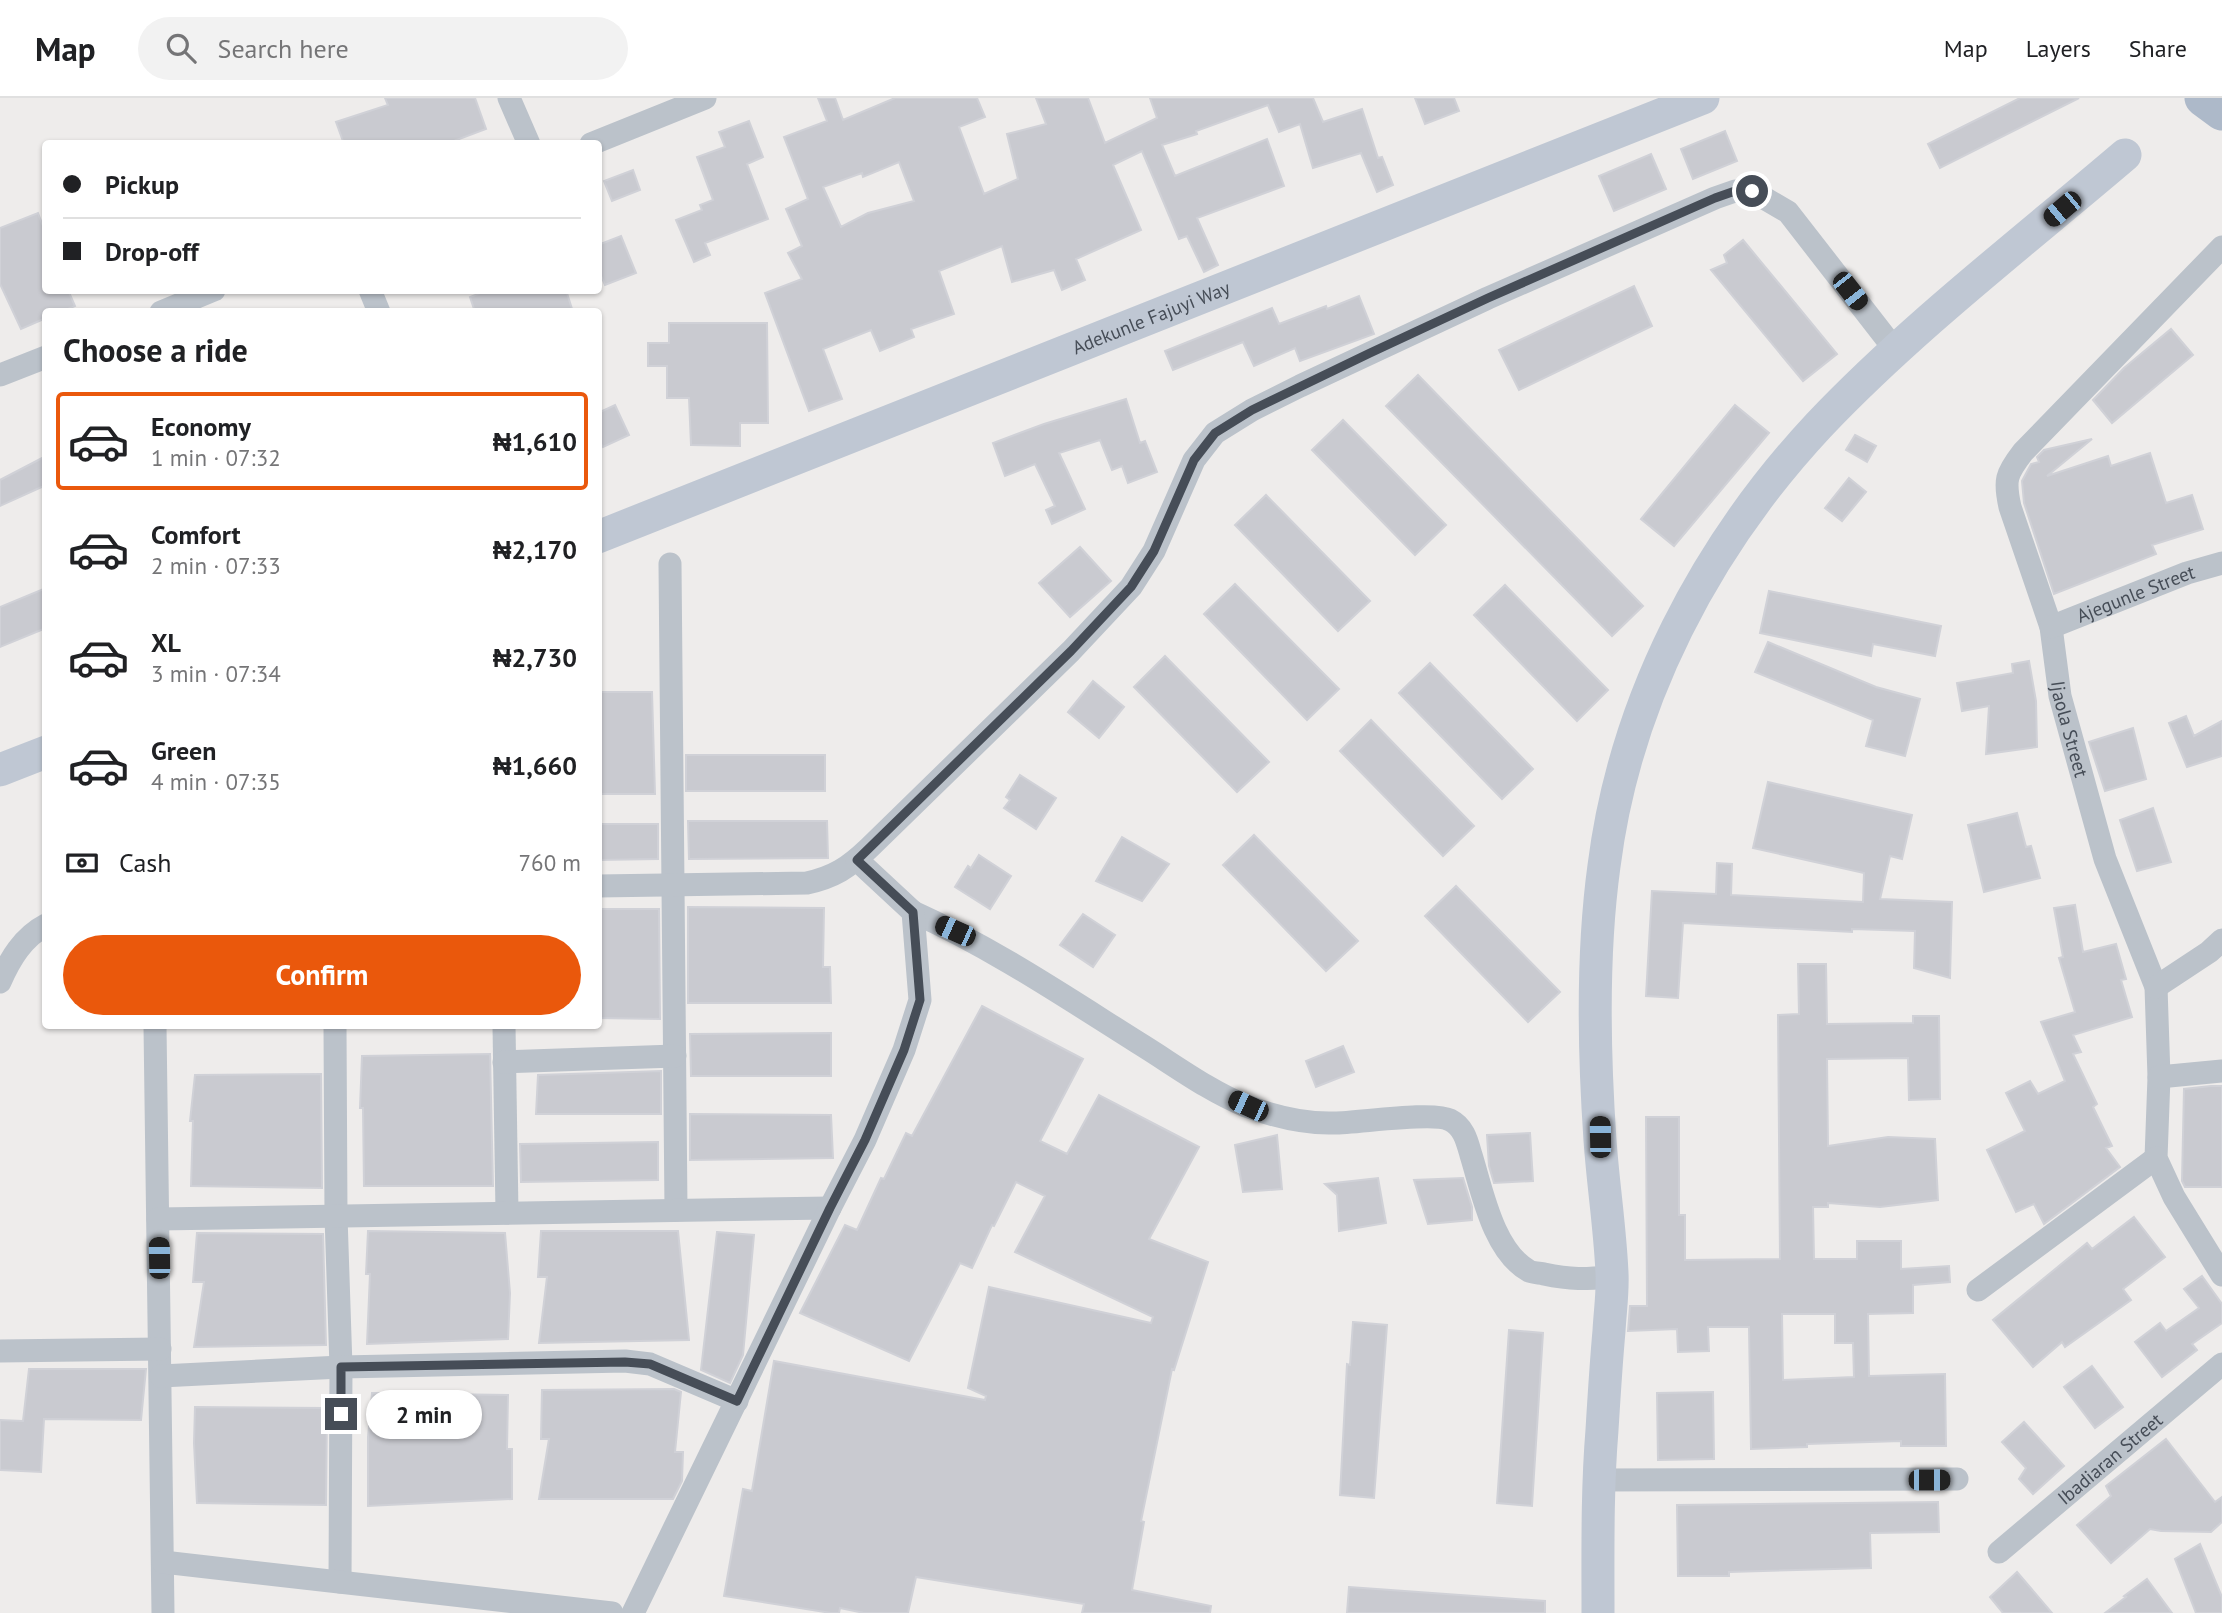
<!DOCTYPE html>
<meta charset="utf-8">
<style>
:root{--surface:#fff;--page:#f2f2f2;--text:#202124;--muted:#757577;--line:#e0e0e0;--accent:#ea580c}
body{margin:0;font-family:"PT Sans",sans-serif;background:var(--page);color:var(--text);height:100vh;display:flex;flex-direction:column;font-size:26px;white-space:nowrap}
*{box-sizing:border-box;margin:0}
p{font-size:23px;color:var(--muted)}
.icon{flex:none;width:38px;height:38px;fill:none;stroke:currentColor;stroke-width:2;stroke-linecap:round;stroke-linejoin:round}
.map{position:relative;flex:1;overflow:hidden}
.side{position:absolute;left:42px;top:210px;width:560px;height:721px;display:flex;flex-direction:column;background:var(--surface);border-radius:7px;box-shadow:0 2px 5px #0004}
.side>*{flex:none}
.banner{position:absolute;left:42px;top:42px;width:560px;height:154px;border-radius:7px;box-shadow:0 2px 5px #0004;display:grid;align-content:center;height:154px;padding:0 21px;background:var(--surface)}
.end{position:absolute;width:32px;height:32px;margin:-16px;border:9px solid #464d57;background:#fff;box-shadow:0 0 0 4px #fff}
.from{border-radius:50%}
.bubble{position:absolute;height:49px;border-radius:24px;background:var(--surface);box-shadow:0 2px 5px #0004;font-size:23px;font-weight:600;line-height:49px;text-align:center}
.car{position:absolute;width:21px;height:42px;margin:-21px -10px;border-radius:9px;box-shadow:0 0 5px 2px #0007;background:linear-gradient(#222 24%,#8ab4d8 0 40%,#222 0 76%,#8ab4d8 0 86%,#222 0)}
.banner b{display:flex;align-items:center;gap:24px;height:66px;font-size:26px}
.banner b+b{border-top:2px solid var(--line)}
.banner i{width:18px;height:18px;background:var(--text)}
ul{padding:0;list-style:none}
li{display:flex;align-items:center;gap:21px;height:98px;margin:0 14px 10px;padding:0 7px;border:4px solid transparent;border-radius:7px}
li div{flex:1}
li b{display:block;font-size:26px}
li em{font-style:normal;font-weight:600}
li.on{border-color:var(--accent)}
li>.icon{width:63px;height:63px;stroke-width:1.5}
h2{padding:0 21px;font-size:32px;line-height:84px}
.pay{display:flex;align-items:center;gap:18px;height:77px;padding:0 21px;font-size:26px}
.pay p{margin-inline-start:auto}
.button{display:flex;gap:14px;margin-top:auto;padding:14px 21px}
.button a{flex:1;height:80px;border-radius:42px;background:var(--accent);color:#fff;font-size:28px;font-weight:600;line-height:80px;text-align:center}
header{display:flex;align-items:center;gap:42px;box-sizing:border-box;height:98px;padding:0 35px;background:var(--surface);border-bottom:2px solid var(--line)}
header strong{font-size:33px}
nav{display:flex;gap:38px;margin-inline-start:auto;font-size:24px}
.search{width:490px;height:63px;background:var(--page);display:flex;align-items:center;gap:18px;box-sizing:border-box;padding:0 24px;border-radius:38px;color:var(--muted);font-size:26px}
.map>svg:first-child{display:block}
.building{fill:#c9cad0;stroke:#d0d1d7;stroke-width:2;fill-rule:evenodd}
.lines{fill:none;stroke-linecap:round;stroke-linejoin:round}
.street{stroke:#bbc2ca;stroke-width:23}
.secondary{stroke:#bfc7d3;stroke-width:33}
.primary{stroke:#adb9c9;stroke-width:37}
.route{stroke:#464d57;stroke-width:9}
.labels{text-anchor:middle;stroke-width:6;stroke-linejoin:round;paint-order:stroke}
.street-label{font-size:19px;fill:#464d57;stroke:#fff}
</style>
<header>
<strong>Map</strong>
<div class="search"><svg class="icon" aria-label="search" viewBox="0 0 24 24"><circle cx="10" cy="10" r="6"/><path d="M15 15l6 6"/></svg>Search here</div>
<nav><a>Map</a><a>Layers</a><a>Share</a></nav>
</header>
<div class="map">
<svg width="2222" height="1515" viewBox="0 0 2222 1515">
<rect width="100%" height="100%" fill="#eeeceb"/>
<path class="building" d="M 385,0 L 475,0 L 486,31 L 446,46 L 344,46 L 336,24 L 388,7 Z
M 818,0 L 835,0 L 843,22 L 895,0 L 977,0 L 985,19 L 959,29 L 984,96 L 1018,81 L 1007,36 L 1046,26 L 1036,0 L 1088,0 L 1105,45 L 1157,20 L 1150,0 L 1313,0 L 1323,24 L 1362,11 L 1378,60 L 1382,59 L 1393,87 L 1377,94 L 1361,55 L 1313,70 L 1300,26 L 1279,34 L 1268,7 L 1196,33 L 1197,36 L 1162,47 L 1175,78 L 1267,41 L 1284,88 L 1197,120 L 1218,167 L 1204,174 L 1187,138 L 1179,141 L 1142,53 L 1113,67 L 1141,132 L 1076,161 L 1085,182 L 1062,192 L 1054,172 L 1012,184 L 1002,148 L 939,173 L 954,216 L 911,231 L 914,239 L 880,253 L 871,232 L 823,251 L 842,301 L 809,313 L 765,195 L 802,181 L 788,155 L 802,148 L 786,111 L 808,101 L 784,39 L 827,23 ZM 899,64 L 914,103 L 868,115 L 841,129 L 823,89 L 862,75 L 863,79 Z
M 1415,0 L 1454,0 L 1459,13 L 1425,26 Z
M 2020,0 L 2079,0 L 1940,70 L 1928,46 Z
M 749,23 L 763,59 L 747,66 L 768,121 L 705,145 L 710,157 L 694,164 L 676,122 L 702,112 L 700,107 L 713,102 L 697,59 L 725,49 L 719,34 Z
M 1725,33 L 1737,63 L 1693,81 L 1681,51 Z
M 1651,56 L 1666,91 L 1614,113 L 1599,78 Z
M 633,72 L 640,92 L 612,103 L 604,83 Z
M 38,115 L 46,136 L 46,192 L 68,192 L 75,208 L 61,214 L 46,214 L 46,220 L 21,231 L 0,186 L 0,130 Z
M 621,138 L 636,175 L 605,187 L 598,171 L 598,147 Z
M 1743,142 L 1837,256 L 1803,283 L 1711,172 L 1727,165 L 1724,157 Z
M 1634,188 L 1652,228 L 1519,292 L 1499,252 Z
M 488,192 L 566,192 L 573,214 L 475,214 L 470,199 Z
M 1359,198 L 1374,236 L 1300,263 L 1295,250 L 1254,268 L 1243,244 L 1173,272 L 1165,253 L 1272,210 L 1279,226 L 1326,208 L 1327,211 Z
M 669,225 L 767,225 L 768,325 L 740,325 L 740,348 L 691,347 L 689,300 L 667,300 L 667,268 L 648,268 L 648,245 L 669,245 Z
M 2171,231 L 2193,257 L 2112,325 L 2093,302 L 2124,270 Z
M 1418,277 L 1643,508 L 1612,538 L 1386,308 Z
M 1126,301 L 1140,345 L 1145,343 L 1157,374 L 1128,385 L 1122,368 L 1112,372 L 1100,342 L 1059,355 L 1085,411 L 1052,426 L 1046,412 L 1055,408 L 1035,366 L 1005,378 L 993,345 L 1044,326 Z
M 615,307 L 629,337 L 603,349 L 598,341 L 598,315 Z
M 1735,307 L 1769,335 L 1674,448 L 1641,421 Z
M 1343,322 L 1446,427 L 1415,457 L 1312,352 Z
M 1855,337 L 1876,348 L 1867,364 L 1846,352 Z
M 2092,341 L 2047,378 L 2108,358 L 2111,368 L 2150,355 L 2166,405 L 2192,397 L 2203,431 L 2152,447 L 2156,456 L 2054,496 L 2024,405 L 2022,383 L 2031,366 L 2039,364 L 2037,359 L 2044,352 Z
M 46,358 L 46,387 L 0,408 L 0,382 Z
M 1849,380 L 1866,394 L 1842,423 L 1825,410 Z
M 1266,397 L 1370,503 L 1338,533 L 1235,427 Z
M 1080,449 L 1111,483 L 1070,519 L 1039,485 Z
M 1235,486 L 1339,591 L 1307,622 L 1204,516 Z
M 1505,487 L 1608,592 L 1577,623 L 1474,517 Z
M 46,490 L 46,530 L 0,549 L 0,509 Z
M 1769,493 L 1941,528 L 1935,558 L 1873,546 L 1871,558 L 1760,535 Z
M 1768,544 L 1876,589 L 1920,601 L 1905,658 L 1866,648 L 1873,622 L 1755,574 Z
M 1165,558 L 1269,664 L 1237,694 L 1134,589 Z
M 2029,563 L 2036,603 L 2037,649 L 1986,656 L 1989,608 L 1962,613 L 1957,585 L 2013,575 L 2012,566 Z
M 1430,565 L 1533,671 L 1502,701 L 1399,595 Z
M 1093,583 L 1124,609 L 1099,640 L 1068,614 Z
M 598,594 L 652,594 L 655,696 L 598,696 Z
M 2186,618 L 2194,638 L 2222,623 L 2222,658 L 2187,669 L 2169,625 Z
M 1371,622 L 1474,728 L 1443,758 L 1340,653 Z
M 2133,630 L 2146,681 L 2105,693 L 2089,644 Z
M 686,657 L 825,657 L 825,693 L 686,693 Z
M 1020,677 L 1056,700 L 1036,731 L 1004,710 L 1010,702 L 1006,699 Z
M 1768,684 L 1912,717 L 1902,761 L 1890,758 L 1880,801 L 1952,804 L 1950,880 L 1914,870 L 1915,833 L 1852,831 L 1852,834 L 1683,825 L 1678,900 L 1646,898 L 1652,793 L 1716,796 L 1717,765 L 1732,766 L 1731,797 L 1863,804 L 1864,775 L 1753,750 Z
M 2153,710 L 2171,764 L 2137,773 L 2120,722 Z
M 2017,715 L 2026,749 L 2031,748 L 2040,780 L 1984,794 L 1968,727 Z
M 688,723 L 827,723 L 828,760 L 689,761 Z
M 598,726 L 658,726 L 658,761 L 598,762 Z
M 1254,737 L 1358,843 L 1326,873 L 1223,767 Z
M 1122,739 L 1169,766 L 1142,803 L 1096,783 Z
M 979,757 L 1011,778 L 990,811 L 955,789 L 968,768 L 971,770 Z
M 1456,788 L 1560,894 L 1528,924 L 1425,818 Z
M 2075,807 L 2083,854 L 2116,846 L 2126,881 L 2121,882 L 2132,919 L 2073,937 L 2081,954 L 2073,956 L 2097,1006 L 2093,1009 L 2112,1048 L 2106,1050 L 2120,1069 L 2044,1126 L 2034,1106 L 2016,1114 L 1987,1052 L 2025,1033 L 2006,995 L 2030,983 L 2038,996 L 2065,983 L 2041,924 L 2075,914 L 2059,860 L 2063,859 L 2054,810 Z
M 688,809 L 824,810 L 823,869 L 830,869 L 831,905 L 688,905 Z
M 598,811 L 659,811 L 660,921 L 598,920 Z
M 1083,816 L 1115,837 L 1093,869 L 1060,847 Z
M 1798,866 L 1826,866 L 1827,926 L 1913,925 L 1913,918 L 1939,918 L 1940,1001 L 1909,1002 L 1908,960 L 1827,961 L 1828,1048 L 1888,1039 L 1935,1041 L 1938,1102 L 1880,1109 L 1828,1105 L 1828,1109 L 1813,1109 L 1814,1161 L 1857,1161 L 1857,1143 L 1901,1143 L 1901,1171 L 1949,1168 L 1950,1184 L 1913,1187 L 1913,1215 L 1868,1216 L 1869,1278 L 1945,1276 L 1946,1348 L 1901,1348 L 1901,1343 L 1807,1346 L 1807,1349 L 1751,1351 L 1749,1229 L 1708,1229 L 1709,1253 L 1678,1254 L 1677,1231 L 1628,1233 L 1630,1208 L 1647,1208 L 1646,1019 L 1679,1019 L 1679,1117 L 1685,1117 L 1685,1162 L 1780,1161 L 1778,917 L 1799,916 ZM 1782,1216 L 1835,1216 L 1835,1245 L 1853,1245 L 1854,1279 L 1783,1282 Z
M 982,908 L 1083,961 L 1040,1043 L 1067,1056 L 1099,997 L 1199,1049 L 1149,1141 L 1208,1164 L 1174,1272 L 1172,1271 L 1141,1423 L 1144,1424 L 1132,1492 L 1211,1508 L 1210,1515 L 1082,1515 L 1084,1506 L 916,1479 L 908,1515 L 864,1515 L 840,1510 L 839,1515 L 831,1515 L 724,1498 L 743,1391 L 752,1393 L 774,1263 L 985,1302 L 986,1298 L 968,1290 L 989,1189 L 1151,1225 L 1153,1219 L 1015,1154 L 1045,1098 L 1016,1084 L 994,1128 L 992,1127 L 972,1170 L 960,1165 L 909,1263 L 800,1215 L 845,1127 L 857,1132 L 881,1080 L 884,1081 L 906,1035 L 912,1038 Z
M 831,935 L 831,978 L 691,978 L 690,936 Z
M 1343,948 L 1354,974 L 1316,989 L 1306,963 Z
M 490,956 L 493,1088 L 364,1088 L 363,1010 L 360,1010 L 362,958 Z
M 661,973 L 661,1016 L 536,1016 L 538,977 Z
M 321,976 L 322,1090 L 191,1088 L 193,1023 L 190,1023 L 195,977 Z
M 2211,988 L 2222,988 L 2222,1089 L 2185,1089 L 2182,1083 L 2184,991 Z
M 690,1016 L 831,1017 L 833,1060 L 690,1062 Z
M 1530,1035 L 1533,1083 L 1494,1085 L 1489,1068 L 1487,1037 Z
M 1277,1037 L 1282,1091 L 1243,1094 L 1235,1047 Z
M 658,1044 L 658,1082 L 521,1084 L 520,1046 Z
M 1378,1080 L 1386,1125 L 1339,1133 L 1337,1097 L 1325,1086 Z
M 1463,1080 L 1472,1109 L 1472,1122 L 1428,1126 L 1414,1082 Z
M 2134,1119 L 2165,1159 L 2123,1191 L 2131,1202 L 2065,1249 L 2062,1244 L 2033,1269 L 1993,1222 L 2087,1145 L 2092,1151 Z
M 368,1133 L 505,1135 L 510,1195 L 508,1241 L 367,1246 L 370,1176 L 366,1176 Z
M 541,1133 L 678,1133 L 689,1242 L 539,1245 L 547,1179 L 538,1179 Z
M 717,1134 L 754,1137 L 743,1257 L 730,1285 L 701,1272 Z
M 197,1135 L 323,1136 L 326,1247 L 194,1249 L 204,1184 L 193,1184 Z
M 2202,1178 L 2222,1206 L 2222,1225 L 2192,1246 L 2197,1252 L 2162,1279 L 2135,1244 L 2160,1225 L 2166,1233 L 2199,1210 L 2184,1191 Z
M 1353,1224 L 1387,1227 L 1374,1400 L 1340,1397 L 1347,1266 L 1350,1267 Z
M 1509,1232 L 1543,1235 L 1532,1408 L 1497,1405 Z
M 2092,1268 L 2123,1309 L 2095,1330 L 2064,1289 Z
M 29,1271 L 146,1271 L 141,1322 L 44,1321 L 41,1374 L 0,1372 L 0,1322 L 23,1323 Z
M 674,1291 L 681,1294 L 675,1354 L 683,1354 L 682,1383 L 673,1401 L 539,1401 L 549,1341 L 541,1341 L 542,1292 Z
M 1713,1294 L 1714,1361 L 1658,1362 L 1657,1295 Z
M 372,1295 L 508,1297 L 507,1351 L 512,1351 L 512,1401 L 368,1408 L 368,1339 Z
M 195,1309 L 327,1310 L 326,1407 L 197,1405 L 194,1345 Z
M 2024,1324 L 2064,1368 L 2033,1396 L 2019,1381 L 2026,1370 L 2002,1344 Z
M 2166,1341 L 2215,1404 L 2222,1399 L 2222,1424 L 2211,1434 L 2161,1433 L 2150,1431 L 2111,1465 L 2077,1427 L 2111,1398 L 2106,1388 Z
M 1938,1404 L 1939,1434 L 1870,1435 L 1871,1470 L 1729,1474 L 1729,1478 L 1678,1478 L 1677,1407 Z
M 2200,1446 L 2222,1499 L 2222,1515 L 2196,1515 L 2175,1461 Z
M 2017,1474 L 2052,1515 L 2003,1515 L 1990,1499 Z
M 2147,1481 L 2172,1515 L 2105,1515 L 2126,1499 L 2124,1498 Z
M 1349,1489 L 1545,1503 L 1545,1515 L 1347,1515 Z"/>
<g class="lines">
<g class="street">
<path d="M 509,0 L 529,46"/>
<path d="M 591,46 L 705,0"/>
<path id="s1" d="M 2222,149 L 2023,354 C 2006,376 2004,382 2010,409 L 2051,529 L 2060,598 L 2105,761 L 2156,889 L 2159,979 L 2156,1060 L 2174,1099 L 2222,1177"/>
<path d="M 370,192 L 379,214"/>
<path d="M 161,214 L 214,192"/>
<path d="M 0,277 L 46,259"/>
<path d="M 670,466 L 676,1112"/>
<path id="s2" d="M 2051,529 L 2187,475 L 2222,465"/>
<path d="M 598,788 L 807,785 C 834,779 848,770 869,750 L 1071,553 L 1131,489 L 1154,453 L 1194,362 L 1215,335 L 1252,312 L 1300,288 L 1488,200 L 1715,100 L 1735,93 L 1752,93 L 1788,114 L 1896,253"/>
<path d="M 913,814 C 991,849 1064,898 1137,944 C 1173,966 1207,992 1246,1008 C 1273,1018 1305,1026 1334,1025 C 1358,1025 1433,1013 1450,1022 C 1464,1029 1467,1043 1471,1057 C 1482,1092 1493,1153 1529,1173 C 1533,1175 1540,1175 1544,1176 C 1572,1182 1585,1181 1612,1179"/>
<path d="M 0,884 C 10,861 23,839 46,827"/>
<path d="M 2156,889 L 2209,854 L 2222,842"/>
<path d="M 155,928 L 163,1515"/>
<path d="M 335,928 L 336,1118 L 341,1269 L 340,1484"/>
<path d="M 504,928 L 507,1115"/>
<path d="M 504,964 L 675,958"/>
<path d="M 2159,979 L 2222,973"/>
<path d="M 158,1121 L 830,1110"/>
<path d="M 1978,1192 L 2156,1060"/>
<path d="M 0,1253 L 160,1251"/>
<path d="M 161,1278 L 341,1269 L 625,1263 L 650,1266 L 737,1303"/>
<path d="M 1598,1382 L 1957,1381"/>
<path id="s3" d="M 1999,1454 L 2222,1266"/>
<path d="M 163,1464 L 612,1515"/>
<path d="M 633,1515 L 830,1110 L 865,1042 L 904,952 L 920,902 L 913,814 L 857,762"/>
</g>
<g class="secondary">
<path id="s4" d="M 598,439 L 1703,0"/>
<path d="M 0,672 L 46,654"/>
<path d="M 1598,1515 C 1598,1454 1597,1393 1602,1332 C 1604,1299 1606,1266 1609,1233 C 1610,1214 1613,1194 1612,1175 C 1610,1130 1603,1086 1600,1042 C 1594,955 1592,855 1604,768 C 1625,602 1706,448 1819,327 C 1911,230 2023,144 2125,57"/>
</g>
<path class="primary" d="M 2203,0 L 2222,14"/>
</g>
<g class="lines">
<path class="route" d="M 341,1316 L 341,1269 L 625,1264 L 650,1266 L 737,1303 L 830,1110 L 865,1042 L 904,952 L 920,902 L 913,814 L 857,762 L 1071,553 L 1131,489 L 1154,453 L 1194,362 L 1215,335 L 1252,312 L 1370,255 L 1488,200 L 1715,100 L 1735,93 L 1752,93"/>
</g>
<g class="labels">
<g class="street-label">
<text dy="7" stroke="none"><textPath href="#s4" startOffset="595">Adekunle Fajuyi Way</textPath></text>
<text dy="7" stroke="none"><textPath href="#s2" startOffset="91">Ajegunle Street</textPath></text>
<text dy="7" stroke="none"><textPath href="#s1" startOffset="576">Ijaola Street</textPath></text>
<text dy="7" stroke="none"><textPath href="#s3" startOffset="145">Ibadiaran Street</textPath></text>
</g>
</g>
</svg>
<i class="end from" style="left:1752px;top:93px"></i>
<i class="end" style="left:341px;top:1316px"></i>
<div class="bubble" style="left:366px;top:1292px;width:116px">2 min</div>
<i class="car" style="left:2062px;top:111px;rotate:230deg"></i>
<i class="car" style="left:1850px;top:193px;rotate:142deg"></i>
<i class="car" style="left:955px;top:833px;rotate:294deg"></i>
<i class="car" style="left:1248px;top:1008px;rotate:295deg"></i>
<i class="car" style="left:1600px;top:1039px;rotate:359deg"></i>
<i class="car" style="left:159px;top:1160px;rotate:359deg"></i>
<i class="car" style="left:1929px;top:1382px;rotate:90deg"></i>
<div class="banner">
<b><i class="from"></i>Pickup</b>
<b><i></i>Drop-off</b>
</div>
<section class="side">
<h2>Choose a ride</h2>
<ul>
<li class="on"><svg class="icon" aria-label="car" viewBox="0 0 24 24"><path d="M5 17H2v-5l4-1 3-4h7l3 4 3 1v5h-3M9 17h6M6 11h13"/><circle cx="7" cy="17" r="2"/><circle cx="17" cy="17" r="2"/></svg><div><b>Economy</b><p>1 min · 07:32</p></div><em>₦1,610</em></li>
<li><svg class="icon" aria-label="car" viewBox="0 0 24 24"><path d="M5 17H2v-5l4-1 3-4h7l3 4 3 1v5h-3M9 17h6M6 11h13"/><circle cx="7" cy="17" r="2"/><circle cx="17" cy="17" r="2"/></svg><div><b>Comfort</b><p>2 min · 07:33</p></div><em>₦2,170</em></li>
<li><svg class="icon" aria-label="car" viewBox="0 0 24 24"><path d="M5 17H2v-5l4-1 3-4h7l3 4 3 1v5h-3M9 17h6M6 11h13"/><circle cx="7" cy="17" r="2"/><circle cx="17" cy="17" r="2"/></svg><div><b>XL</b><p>3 min · 07:34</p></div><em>₦2,730</em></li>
<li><svg class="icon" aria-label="car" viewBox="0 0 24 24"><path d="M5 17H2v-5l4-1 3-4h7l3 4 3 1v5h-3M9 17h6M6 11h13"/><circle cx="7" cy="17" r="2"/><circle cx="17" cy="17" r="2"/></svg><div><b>Green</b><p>4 min · 07:35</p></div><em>₦1,660</em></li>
</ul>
<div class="pay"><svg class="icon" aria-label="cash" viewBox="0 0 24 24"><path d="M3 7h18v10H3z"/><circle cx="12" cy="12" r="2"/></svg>Cash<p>760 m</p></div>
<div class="button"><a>Confirm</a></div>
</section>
</div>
